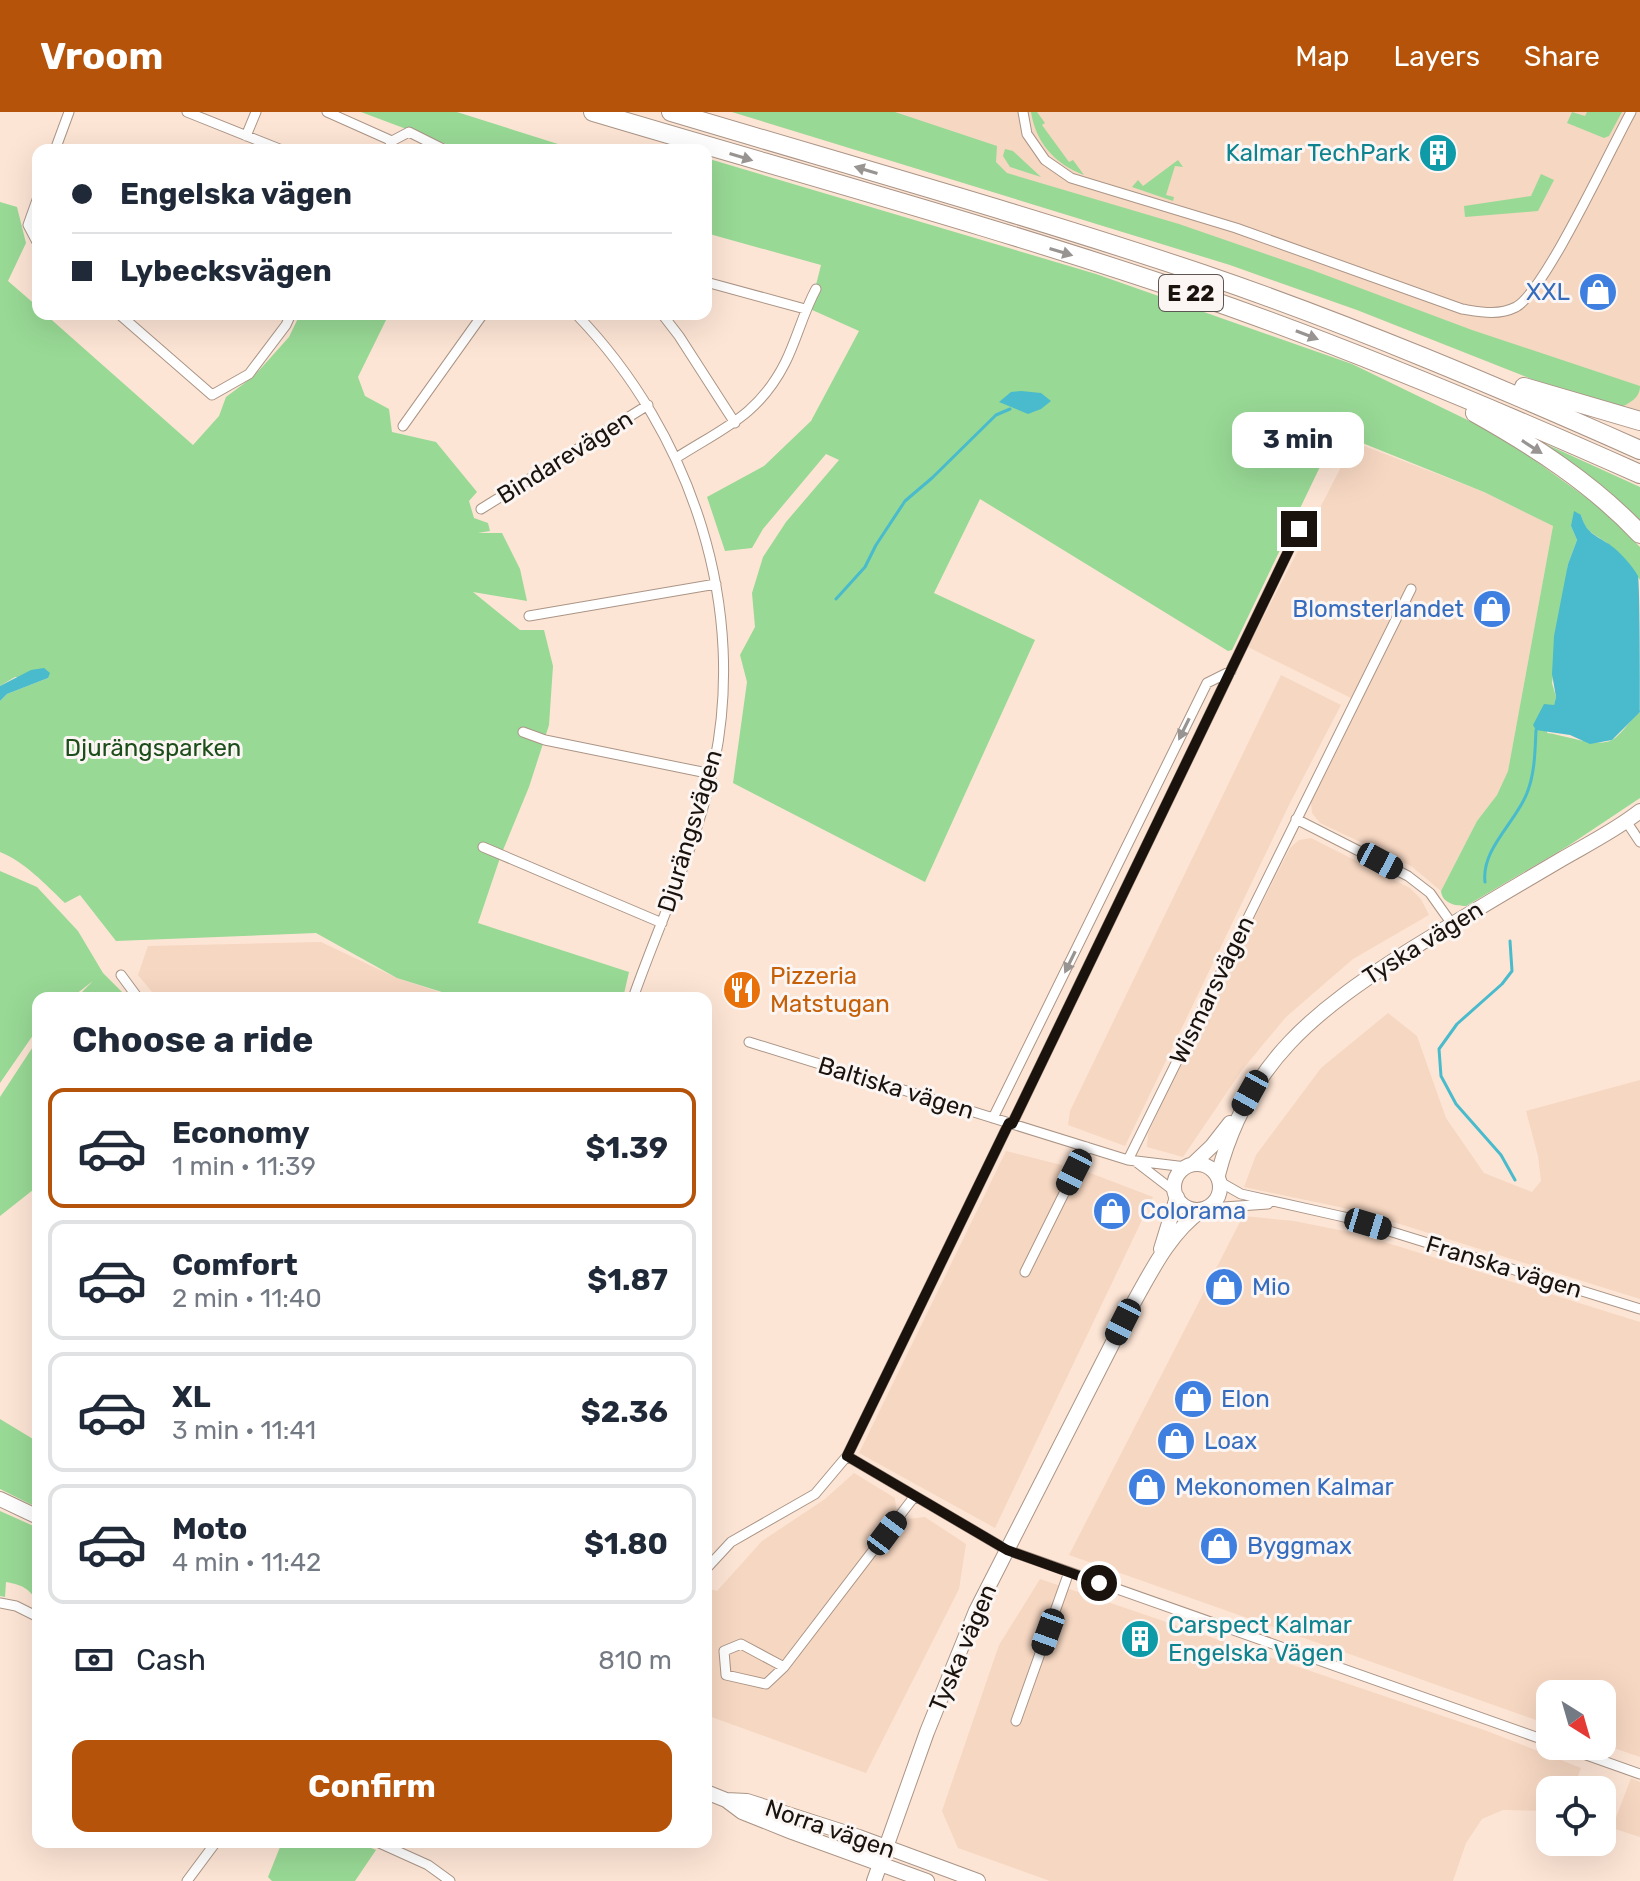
<!DOCTYPE html>
<meta charset="utf-8">
<style>
:root{--surface:#fff;--page:#f2f2f3;--text:#1f2937;--muted:#747a83;--line:#e0e1e3;--accent:#b45309}
body{margin:0;font-family:Rubik,sans-serif;background:var(--page);color:var(--text);height:100vh;display:flex;flex-direction:column;font-size:30px;white-space:nowrap}
*{box-sizing:border-box;margin:0}
p{font-size:26px;color:var(--muted)}
.icon{flex:none;width:44px;height:44px;fill:none;stroke:currentColor;stroke-width:2;stroke-linecap:round;stroke-linejoin:round}
.map{position:relative;flex:1;overflow:hidden}
.drawer{position:absolute;left:32px;top:880px;width:680px;height:856px;display:flex;flex-direction:column;background:var(--surface);border-radius:16px;box-shadow:0 8px 32px #0002}
.drawer>*{flex:none}
.top-card{position:absolute;left:32px;top:32px;width:680px;height:176px;border-radius:16px;box-shadow:0 8px 32px #0002;display:grid;align-content:center;height:176px;padding:0 40px;background:var(--surface)}
.needle{width:52px;rotate:143deg}
.tools{position:absolute;left:1536px;top:1568px;display:grid;gap:16px}
.tools a{display:grid;place-items:center;width:80px;height:80px;border-radius:16px;background:var(--surface);box-shadow:0 8px 32px #0002;font-size:40px}
.end{position:absolute;width:36px;height:36px;margin:-18px;border:10px solid #1a120d;background:#fff;box-shadow:0 0 0 4px #fff}
.from{border-radius:50%}
.bubble{position:absolute;height:56px;border-radius:16px;background:var(--surface);box-shadow:0 8px 32px #0002;font-size:26px;font-weight:700;line-height:56px;text-align:center}
.car{position:absolute;width:24px;height:48px;margin:-24px -12px;border-radius:10px;box-shadow:0 0 6px 2px #0007;background:linear-gradient(#222 24%,#8ab4d8 0 40%,#222 0 76%,#8ab4d8 0 86%,#222 0)}
.top-card b{display:flex;align-items:center;gap:28px;height:76px;font-size:30px}
.top-card b+b{border-top:2px solid var(--line)}
.top-card i{width:20px;height:20px;background:var(--text)}
ul{padding:0;list-style:none}
li{display:flex;align-items:center;gap:24px;height:120px;margin:0 16px 12px;padding:0 24px;border:4px solid var(--line);border-radius:16px}
li div{flex:1}
li b{display:block;font-size:30px}
li em{font-style:normal;font-weight:700}
li.on{border-color:var(--accent)}
li>.icon{width:72px;height:72px;stroke-width:1.5}
h2{padding:0 40px;font-size:36px;line-height:96px}
.pay{display:flex;align-items:center;gap:20px;height:88px;padding:0 40px;font-size:30px}
.pay p{margin-inline-start:auto}
.button{display:flex;gap:16px;margin-top:auto;padding:16px 40px}
.button a{flex:1;height:92px;border-radius:16px;background:var(--accent);color:#fff;font-size:32px;font-weight:700;line-height:92px;text-align:center}
header{display:flex;align-items:center;gap:48px;box-sizing:border-box;height:112px;padding:0 40px;background:var(--accent);color:#fff}
header strong{font-size:38px}
nav{display:flex;gap:44px;margin-inline-start:auto;font-size:28px}
.map>svg:first-child{display:block}
.built{fill:#f6d7c2}
.green{fill:#98d995}
.water{fill:#49bbcc}
.lines{fill:none;stroke-linecap:round;stroke-linejoin:round}
.stream{stroke:#49bbcc;stroke-width:3}
.street-casing{stroke:#ab9586;stroke-width:11}
.secondary-casing{stroke:#ab9586;stroke-width:16}
.highway-casing{stroke:#ab9586;stroke-width:20}
.street{stroke:#fff;stroke-width:9}
.secondary{stroke:#fff;stroke-width:14}
.highway{stroke:#fff;stroke-width:18}
.oneway{fill:#989492}
.route{stroke:#1a120d;stroke-width:10}
.labels{text-anchor:middle;stroke-width:6;stroke-linejoin:round;paint-order:stroke}
.shield{fill:#fbf6f3;stroke:#5e5652;stroke-width:2}
.shield-label{font-size:22px;font-weight:bold;fill:#1a120d}
.culture-label{font-size:24px;fill:#0d838f;stroke:#fbf6f3;text-anchor:end}
.shop-label{font-size:24px;fill:#366cbe;stroke:#fbf6f3;text-anchor:start}
.street-label{font-size:24px;fill:#1a120d;stroke:#fbf6f3}
.park-label{font-size:24px;fill:#1c4e1b;stroke:#fbf6f3}
.food-label{font-size:24px;fill:#c56008;stroke:#fbf6f3;text-anchor:start}
</style>
<header>
<strong>Vroom</strong>
<nav><a>Map</a><a>Layers</a><a>Share</a></nav>
</header>
<div class="map">
<svg width="1640" height="1769" viewBox="0 0 1640 1769">
<rect width="100%" height="100%" fill="#fde5d5"/>
<path class="built" d="M 732,0 L 1640,0 L 1640,301 L 1534,268 L 1357,198 L 1230,153 Z
M 1354,330 L 1484,380 L 1553,414 L 1508,659 L 1497,683 L 1477,709 L 1441,779 L 1411,754 L 1320,711 L 1312,701 L 1311,690 L 1359,590 L 1248,535 Z
M 1281,563 L 1341,593 L 1290,691 L 1125,1034 L 1068,1013 L 1070,999 Z
M 1311,726 L 1410,776 L 1421,787 L 1429,803 L 1353,847 L 1286,905 L 1242,958 L 1183,1045 L 1147,1035 L 1148,1022 L 1170,973 L 1290,736 L 1299,728 Z
M 321,830 L 397,866 L 457,886 L 157,886 L 138,863 L 148,834 Z
M 1388,901 L 1417,924 L 1446,1006 L 1484,1061 L 1532,1080 L 1541,1069 L 1538,1044 L 1526,999 L 1640,968 L 1640,1187 L 1358,1099 L 1244,1075 L 1256,1043 L 1321,956 Z
M 1006,1039 L 1085,1059 L 1153,1085 L 995,1416 L 859,1341 Z
M 1243,1104 L 1294,1109 L 1359,1122 L 1640,1210 L 1640,1645 L 1602,1632 L 1602,1582 L 1550,1582 L 1550,1613 L 1069,1443 Z
M 854,1361 L 895,1386 L 896,1396 L 908,1407 L 925,1405 L 966,1432 L 959,1477 L 866,1661 L 706,1603 L 706,1476 L 717,1479 L 762,1429 L 825,1387 Z
M 1040,1467 L 1487,1619 L 1581,1656 L 1573,1678 L 1550,1678 L 1550,1699 L 1503,1698 L 1482,1707 L 1466,1731 L 1453,1769 L 1050,1769 L 958,1736 L 942,1699 L 999,1533 Z
M 1631,1666 L 1640,1670 L 1640,1725 L 1612,1716 Z"/>
<path class="green" d="M 361,0 L 457,0 L 577,38 L 462,38 Z
M 732,0 L 895,0 L 997,34 L 996,50 L 1007,61 L 1179,112 L 1312,158 L 1472,218 L 1640,274 C 1640,286 1630,291 1619,296 L 1534,268 L 1357,198 L 1230,153 Z
M 1031,0 L 1037,0 L 1045,11 L 1042,13 L 1069,50 L 1073,48 L 1084,63 C 1055,52 1036,31 1031,0 Z
M 1572,0 L 1585,4 L 1587,0 L 1622,0 L 1609,24 L 1604,26 L 1567,11 Z
M 1005,37 L 1013,39 L 1041,65 L 1010,55 L 1003,44 Z
M 706,46 L 1096,162 L 1352,252 L 1482,315 L 1526,342 L 1602,397 L 1640,435 L 1640,468 C 1632,456 1621,443 1611,434 C 1597,422 1586,423 1581,403 L 1571,414 L 1577,428 L 1568,452 L 1552,571 L 1556,585 L 1554,593 L 1550,594 L 1547,621 C 1565,623 1596,636 1612,628 C 1620,624 1632,606 1640,600 L 1640,686 L 1568,734 L 1466,794 C 1455,794 1442,791 1441,779 L 1477,709 L 1497,683 L 1508,659 L 1553,414 L 1484,380 L 1345,324 L 1329,336 L 1232,538 L 1228,539 L 980,387 L 934,481 L 1035,528 L 925,770 L 733,671 L 747,570 L 740,543 L 755,515 L 752,481 L 763,445 L 786,410 L 839,348 L 826,342 L 763,417 L 752,436 L 725,439 L 707,385 L 764,354 L 811,309 L 859,219 L 810,197 L 821,153 L 706,121 Z
M 1178,48 L 1183,55 L 1175,54 L 1166,83 L 1174,85 L 1173,89 L 1132,75 L 1138,68 L 1143,74 Z
M 1541,62 L 1554,68 L 1538,99 L 1465,105 L 1464,94 L 1531,84 Z
M 0,90 L 17,95 L 26,131 L 8,169 L 38,195 L 38,202 L 45,202 L 193,333 L 219,304 L 226,285 L 254,264 L 289,225 L 300,202 L 389,202 L 358,265 L 365,284 L 389,297 L 392,320 L 436,330 L 477,380 L 469,389 L 474,406 L 488,411 L 490,419 L 478,421 L 502,421 L 520,457 L 527,489 L 473,480 L 520,518 L 544,518 L 553,554 L 549,613 L 529,675 L 501,743 L 478,811 L 629,860 L 623,886 L 461,886 L 397,866 L 316,821 L 116,829 L 80,783 L 65,791 C 45,772 25,750 0,740 L 0,589 L 7,582 L 48,566 L 15,565 L 0,574 Z
M 1526,323 L 1640,375 L 1640,412 Z
M 0,759 L 37,775 L 78,819 L 103,861 L 128,886 L 76,886 L 93,869 L 71,886 L 38,886 L 38,916 L 0,971 Z
M 38,927 L 38,1074 L 0,1104 L 0,985 Z
M 0,1307 L 38,1330 L 38,1396 L 0,1377 Z
M 0,1399 L 38,1416 L 38,1490 C 28,1476 23,1473 6,1470 L 5,1485 L 0,1484 Z
M 282,1730 L 357,1730 L 376,1738 L 355,1769 L 272,1769 L 268,1765 Z"/>
<path class="water" d="M 1021,279 L 1041,281 L 1051,289 L 1041,297 L 1028,302 L 999,290 L 1011,280 Z
M 1574,399 L 1581,403 C 1586,421 1595,423 1609,432 C 1620,440 1632,453 1638,464 C 1640,475 1640,579 1640,600 L 1612,628 L 1590,632 L 1570,623 L 1536,618 L 1533,613 L 1544,592 L 1554,593 L 1556,585 L 1552,562 L 1554,524 L 1568,452 L 1577,428 L 1571,414 Z
M 44,556 L 50,561 L 48,566 L 7,582 L 0,589 L 0,574 L 31,558 Z"/>
<g class="lines">
<path class="stream" d="M 836,487 L 865,455 L 876,433 L 905,389 L 932,366 L 996,303 L 1010,297
M 1485,770 C 1481,737 1516,710 1527,681 C 1535,661 1535,639 1536,618
M 1510,829 L 1512,859 L 1502,872 L 1457,912 L 1439,937 L 1441,964 L 1456,992 L 1501,1043 L 1515,1068"/>
<g class="street-casing">
<path id="street" d="M 187,0 L 282,38
M 327,0 L 392,29 L 388,38
M 1023,0 L 1027,22 L 1045,48 L 1071,66 L 1236,116 L 1462,197 C 1481,200 1498,204 1516,195 C 1545,179 1611,36 1631,0
M 246,24 L 256,0
M 392,29 L 409,20 L 445,38
M 55,38 L 69,0
M 38,85 L 28,113 L 38,132
M 706,170 L 805,197
M 119,202 L 212,283 L 249,262 L 286,213 L 291,202
M 576,202 C 692,322 750,497 712,662 C 694,739 659,812 633,886
M 662,202 L 679,224 L 735,311
M 403,314 L 483,202
M 676,346 C 723,316 758,304 785,251 C 797,227 803,201 816,177
M 481,397 L 648,293
M 529,504 L 716,472
M 523,620 L 545,628 L 712,662
M 1296,707 L 1408,764 L 1430,781 L 1452,812
M 1626,709 L 1640,730
M 483,735 L 662,811
M 121,863 L 138,886
M 749,930 L 1128,1048 L 1186,1055
M 993,1006 L 1207,571 L 1231,559
M 1012,1012 L 1299,417
M 1128,1048 L 1411,477
M 1135,1049 L 1174,1079
M 1220,1070 L 1241,1082 L 1344,1105 L 1640,1197
M 1209,1096 L 1268,1092
M 1025,1160 L 1087,1035
M 847,1344 L 1007,1438 L 1550,1630
M 706,1457 L 731,1430 L 815,1382 L 847,1344 L 1009,1011
M 0,1491 L 16,1494 L 38,1505
M 784,1555 L 766,1572 L 726,1563 L 724,1539 L 741,1532 L 784,1555 L 914,1385
M 1016,1609 L 1069,1460
M 1561,1634 L 1640,1662
M 377,1730 L 428,1753 L 450,1769
M 187,1769 L 216,1730"/>
</g>
<g class="secondary-casing">
<path id="secondary" d="M1174 1075a23 23 0 1 1 46 0a23 23 0 1 1-46 0Z
M 1193,1052 L 1212,1034 L 1230,1011
M 1218,1063 C 1247,950 1316,898 1410,838 C 1460,807 1511,777 1562,747 C 1588,732 1616,718 1640,699
M 1161,1137 L 1177,1085
M 0,1387 L 38,1405
M 706,1680 L 726,1688 L 742,1700 L 792,1720 L 927,1769
M 726,1688 L 747,1689 L 859,1725 L 978,1769
M 874,1769 L 927,1620 L 976,1499 L 1129,1199 C 1149,1164 1168,1122 1202,1098"/>
</g>
<g class="highway-casing">
<path id="highway" d="M 593,0 C 794,60 997,115 1196,183 C 1347,235 1494,297 1640,362
M 671,0 C 848,53 1027,103 1203,162 C 1352,213 1496,274 1640,338
M 1524,275 L 1640,309
M 1475,301 C 1534,334 1593,372 1640,422"/>
</g>
<use href="#street" class="street"/>
<use href="#secondary" class="secondary"/>
<use href="#highway" class="highway"/>
</g>
<defs><path id="oneway-solid" d="M-6-.8H1V-3.2L6.5 0L1 3.2V.8H-6Z" transform="scale(2)"/></defs>
<g class="oneway">
<use href="#oneway-solid" transform="translate(741 45) rotate(17)"/>
<use href="#oneway-solid" transform="translate(866 58) rotate(-163)"/>
<use href="#oneway-solid" transform="translate(1061 140) rotate(17)"/>
<use href="#oneway-solid" transform="translate(1307 223) rotate(21)"/>
<use href="#oneway-solid" transform="translate(1532 335) rotate(33)"/>
<use href="#oneway-solid" transform="translate(1184 617) rotate(116)"/>
<use href="#oneway-solid" transform="translate(1070 850) rotate(116)"/>
</g>
<g class="lines">
<path class="route" d="M 1099,1471 L 1007,1438 L 847,1344 L 1009,1011 L 1012,1012 L 1299,417"/>
</g>
<defs>
<g id="building-disc" transform="scale(2)"><circle r="9.5" fill="#0f9aa8" stroke="#fbf6f3"/><path d="M-4-6H4V6H1V3H-1V6H-4ZM-2.5-4.3h1.7v1.8h-1.7ZM.8-4.3h1.7v1.8H.8ZM-2.5-1h1.7V.8h-1.7ZM.8-1h1.7V.8H.8Z" fill="#fff"/></g>
<g id="shop-disc" transform="scale(2)"><circle r="9.5" fill="#3f7fe0" stroke="#fbf6f3"/><path d="M-5-2.5h2.3a2.7 3.5 0 0 1 5.4 0H5L5.5 6h-11ZM-1.5-2.5h3a1.5 2.3 0 0 0-3 0Z" fill="#fff"/></g>
<g id="restaurant-disc" transform="scale(2)"><circle r="9.5" fill="#e8710a" stroke="#fbf6f3"/><path d="M-5-6h1v4h1v-4h1v4h1v-4h1v5L-1.5 .5V6h-2V.5L-5-1ZM5-6V6H3V1.5H1.5Q1.5-4 5-6Z" fill="#fff"/></g>
</defs>
<g fill-rule="evenodd">
<use href="#building-disc" x="1438" y="41"/>
<use href="#shop-disc" x="1598" y="180"/>
<use href="#shop-disc" x="1492" y="497"/>
<use href="#restaurant-disc" x="742" y="878"/>
<use href="#shop-disc" x="1112" y="1099"/>
<use href="#shop-disc" x="1224" y="1175"/>
<use href="#shop-disc" x="1193" y="1287"/>
<use href="#shop-disc" x="1176" y="1329"/>
<use href="#shop-disc" x="1147" y="1375"/>
<use href="#shop-disc" x="1219" y="1434"/>
<use href="#building-disc" x="1140" y="1527"/>
</g>
<g class="labels">
<rect class="shield" x="1159" y="163" width="64" height="36" rx="6"/>
<g class="shield-label">
<text x="1191" y="189">E 22</text>
</g>
<g class="culture-label">
<text x="1410" y="49">Kalmar TechPark</text>
<text x="1168" y="1521" text-anchor="start">Carspect Kalmar<tspan x="1168" dy="28">Engelska Vägen</tspan></text>
</g>
<g class="shop-label">
<text x="1570" y="188" text-anchor="end">XXL</text>
<text x="1464" y="505" text-anchor="end">Blomsterlandet</text>
<text x="1140" y="1107">Colorama</text>
<text x="1252" y="1183">Mio</text>
<text x="1221" y="1295">Elon</text>
<text x="1204" y="1337">Loax</text>
<text x="1175" y="1383">Mekonomen Kalmar</text>
<text x="1247" y="1442">Byggmax</text>
</g>
<g class="street-label">
<text transform="translate(565 345) rotate(-32)" y="8">Bindarevägen</text>
<text transform="translate(690 719) rotate(-73)" y="8">Djurängsvägen</text>
<text transform="translate(1423 831) rotate(-32)" y="8">Tyska vägen</text>
<text transform="translate(1212 878) rotate(-64)" y="8">Wismarsvägen</text>
<text transform="translate(896 976) rotate(17)" y="8">Baltiska vägen</text>
<text transform="translate(1504 1155) rotate(17)" y="8">Franska vägen</text>
<text transform="translate(963 1536) rotate(-67)" y="8">Tyska vägen</text>
<text transform="translate(830 1717) rotate(19)" y="8">Norra vägen</text>
</g>
<g class="park-label">
<text x="153" y="644">Djurängsparken</text>
</g>
<g class="food-label">
<text x="770" y="872">Pizzeria<tspan x="770" dy="28">Matstugan</tspan></text>
</g>
</g>
</svg>
<div class="tools">
<a><svg class="needle" viewBox="-14 -14 28 28"><path d="M0-13l5 13h-10z" fill="#e53935"/><path d="M0 13l5-13h-10z" fill="#747a83"/></svg></a>
<a><svg class="icon" aria-label="locate" viewBox="0 0 24 24"><circle cx="12" cy="12" r="6"/><path d="M12 2v4M12 18v4M2 12h4M18 12h4"/></svg></a>
</div>
<i class="end from" style="left:1099px;top:1471px"></i>
<i class="end" style="left:1299px;top:417px"></i>
<div class="bubble" style="left:1232px;top:300px;width:132px">3 min</div>
<i class="car" style="left:1380px;top:749px;rotate:118deg"></i>
<i class="car" style="left:1250px;top:981px;rotate:209deg"></i>
<i class="car" style="left:1074px;top:1060px;rotate:207deg"></i>
<i class="car" style="left:1368px;top:1112px;rotate:107deg"></i>
<i class="car" style="left:1123px;top:1210px;rotate:207deg"></i>
<i class="car" style="left:887px;top:1421px;rotate:37deg"></i>
<i class="car" style="left:1048px;top:1520px;rotate:200deg"></i>
<div class="top-card">
<b><i class="from"></i>Engelska vägen</b>
<b><i></i>Lybecksvägen</b>
</div>
<section class="drawer">
<h2>Choose a ride</h2>
<ul>
<li class="on"><svg class="icon" aria-label="car" viewBox="0 0 24 24"><path d="M5 17H2v-5l4-1 3-4h7l3 4 3 1v5h-3M9 17h6M6 11h13"/><circle cx="7" cy="17" r="2"/><circle cx="17" cy="17" r="2"/></svg><div><b>Economy</b><p>1 min · 11:39</p></div><em>$1.39</em></li>
<li><svg class="icon" aria-label="car" viewBox="0 0 24 24"><path d="M5 17H2v-5l4-1 3-4h7l3 4 3 1v5h-3M9 17h6M6 11h13"/><circle cx="7" cy="17" r="2"/><circle cx="17" cy="17" r="2"/></svg><div><b>Comfort</b><p>2 min · 11:40</p></div><em>$1.87</em></li>
<li><svg class="icon" aria-label="car" viewBox="0 0 24 24"><path d="M5 17H2v-5l4-1 3-4h7l3 4 3 1v5h-3M9 17h6M6 11h13"/><circle cx="7" cy="17" r="2"/><circle cx="17" cy="17" r="2"/></svg><div><b>XL</b><p>3 min · 11:41</p></div><em>$2.36</em></li>
<li><svg class="icon" aria-label="car" viewBox="0 0 24 24"><path d="M5 17H2v-5l4-1 3-4h7l3 4 3 1v5h-3M9 17h6M6 11h13"/><circle cx="7" cy="17" r="2"/><circle cx="17" cy="17" r="2"/></svg><div><b>Moto</b><p>4 min · 11:42</p></div><em>$1.80</em></li>
</ul>
<div class="pay"><svg class="icon" aria-label="cash" viewBox="0 0 24 24"><path d="M3 7h18v10H3z"/><circle cx="12" cy="12" r="2"/></svg>Cash<p>810 m</p></div>
<div class="button"><a>Confirm</a></div>
</section>
</div>
